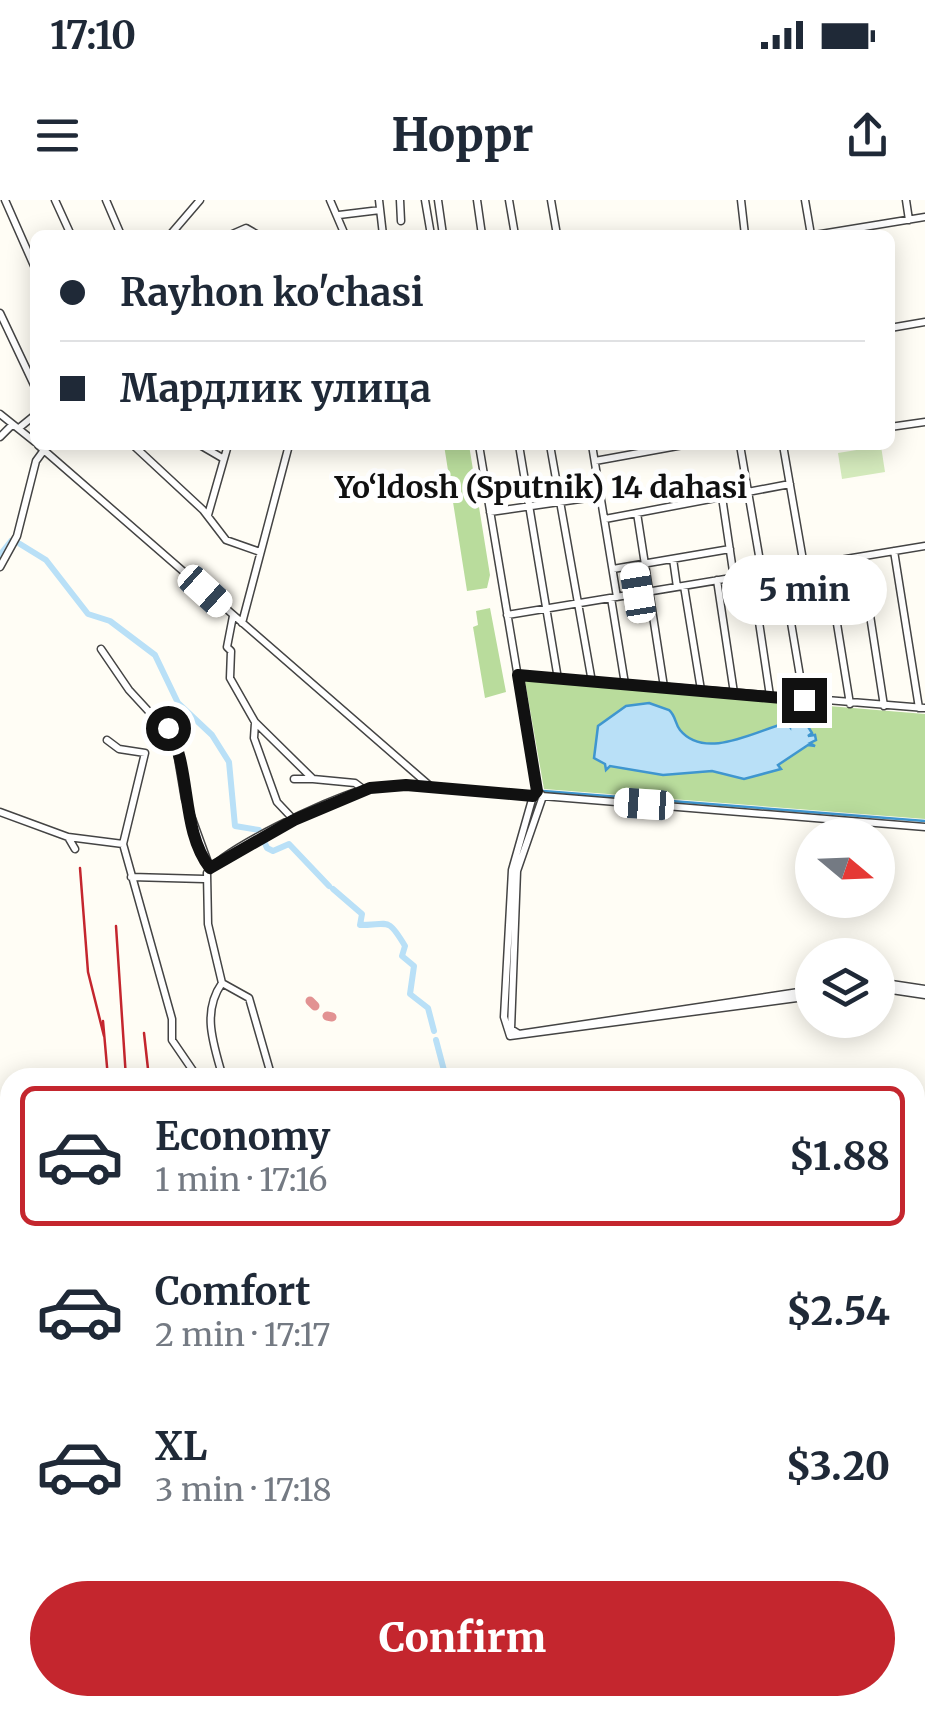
<!DOCTYPE html>
<meta charset="utf-8">
<style>
:root{--surface:#fff;--page:#f6f6f7;--text:#1f2937;--muted:#747a83;--line:#e0e1e3;--accent:#c4262e}
body{margin:0;font-family:Merriweather,serif;background:var(--page);color:var(--text);height:100vh;display:flex;flex-direction:column;font-size:38px;white-space:nowrap}
*{box-sizing:border-box;margin:0}
p{font-size:32px;color:var(--muted)}
.icon{flex:none;width:55px;height:55px;fill:none;stroke:currentColor;stroke-width:2;stroke-linecap:round;stroke-linejoin:round}
.map{position:relative;flex:1;overflow:hidden}
.drawer{position:absolute;left:0px;top:868px;width:925px;height:648px;display:flex;flex-direction:column;background:var(--surface);border-radius:30px 30px 0 0;box-shadow:0 5px 25px #0003}
.drawer>*{flex:none}
.guide{position:absolute;left:30px;top:30px;width:865px;height:220px;border-radius:15px;box-shadow:0 5px 25px #0003;display:grid;align-content:center;height:220px;padding:0 30px;background:var(--surface)}
.needle{width:65px;rotate:109deg}
.controls{position:absolute;left:795px;top:618px;display:grid;gap:20px}
.controls a{display:grid;place-items:center;width:100px;height:100px;border-radius:50%;background:var(--surface);box-shadow:0 5px 25px #0003;font-size:50px}
.end{position:absolute;width:45px;height:45px;margin:-22px;border:12px solid #111;background:#fff;box-shadow:0 0 0 5px #fff}
.from{border-radius:50%}
.bubble{position:absolute;height:70px;border-radius:35px;background:var(--surface);box-shadow:0 5px 25px #0003;font-size:32px;font-weight:800;line-height:70px;text-align:center}
.car{position:absolute;width:30px;height:60px;margin:-30px -15px;border-radius:12px;box-shadow:0 0 8px 2px #0007;background:linear-gradient(#fff 24%,#345 0 40%,#fff 0 76%,#345 0 86%,#fff 0)}
.guide b{display:flex;align-items:center;gap:35px;height:95px;font-size:38px}
.guide b+b{border-top:2px solid var(--line)}
.guide i{width:25px;height:25px;background:var(--text)}
ul{padding:18px 0 0;list-style:none}
li{display:flex;align-items:center;gap:30px;height:140px;margin:0 20px 15px;padding:0 10px;border:5px solid transparent;border-radius:15px}
li div{flex:1}
li b{display:block;font-size:38px}
li em{font-style:normal;font-weight:800}
li.on{border-color:var(--accent)}
li>.icon{width:90px;height:90px;stroke-width:1.5}
.cta{display:flex;gap:20px;margin-top:auto;padding:20px 30px}
.cta a{flex:1;height:115px;border-radius:60px;background:var(--accent);color:#fff;font-size:40px;font-weight:800;line-height:115px;text-align:center}
.status{display:flex;justify-content:space-between;align-items:center;height:70px;padding:0 50px;background:var(--surface);direction:ltr}
.status svg{height:28px;fill:currentColor}
header{display:flex;justify-content:space-between;align-items:center;height:130px;padding:0 30px;background:var(--surface);font-size:45px;font-weight:800}
.map>svg:first-child{display:block}
.green{fill:#d5ebbd}
.forest{fill:#b9dc9c}
.water{fill:#b9e0f7;stroke:#3f96cf;stroke-width:2.5}
.lines{fill:none;stroke-linecap:round;stroke-linejoin:round}
.stream{stroke:#3f96cf;stroke-width:2.5}
.river{stroke:#b9e0f7;stroke-width:6}
.taxiway{stroke:#e29292;stroke-width:9}
.minor-casing{stroke:#444;stroke-width:9}
.minor{stroke:#fff;stroke-width:6}
.rail{stroke:#c4262e;stroke-width:2.5}
.route{stroke:#111;stroke-width:12}
.labels{text-anchor:middle;stroke-width:10;stroke-linejoin:round;paint-order:stroke}
.neighbourhood-label{font-size:30px;font-weight:bold;fill:#111;stroke:#fff}
</style>
<div class="status"><b>17:10</b><svg viewBox="0 0 49 12"><path d="M0 12V9h3v3zM5 12V6h3v6zM10 12V3h3v9zM15 12V0h3v12zM26 1h20v11H26zM47 4h2v5h-2z"/></svg></div>
<header><svg class="icon" aria-label="menu" viewBox="0 0 24 24"><path d="M4 6h16M4 12h16M4 18h16"/></svg>Hoppr<svg class="icon" aria-label="share" viewBox="0 0 24 24"><path d="M12 15V3M7 8l5-5 5 5M5 13v7h14v-7"/></svg></header>
<div class="map">
<svg width="925" height="1514" viewBox="0 0 925 1514">
<rect width="100%" height="100%" fill="#fffdf5"/>
<path class="green" d="M 881,246 L 885,272 L 842,279 L 838,253 Z"/>
<path class="forest" d="M 444,245 L 469,245 L 490,375 L 487,388 L 467,391 Z
M 490,408 L 506,492 L 485,498 L 473,427 L 478,425 L 476,411 Z
M 525,481 L 925,514 L 925,619 L 544,589 Z"/>
<path class="water" d="M 649,503 L 669,510 C 676,516 675,524 680,530 C 706,562 761,528 787,523 L 790,527 L 790,522 L 807,525 L 812,533 L 808,536 L 815,535 L 816,540 L 810,543 L 815,546 L 808,545 L 778,565 L 781,569 L 744,579 L 712,571 L 663,575 L 610,566 L 606,570 L 605,564 L 594,558 L 598,526 L 626,506 Z
M 0,1351 L 10,1357 L 10,1505 L 118,1505 L 126,1514 L 13,1514 L 0,1482 Z"/>
<g class="lines">
<path class="stream" d="M 543,591 L 925,621
M 915,1292 L 925,1294
M 915,1504 L 925,1502
M 565,1505 L 571,1514
M 864,1510 L 910,1505"/>
<path class="river" d="M 20,344 L 46,360 L 88,414 L 110,421 L 155,455 L 178,503 L 212,535 L 229,562 L 235,626 L 259,630 L 267,648 L 273,651 L 289,644 L 329,686
M 0,355 L 11,341
M 333,689 L 362,714 L 360,725 C 389,725 387,716 405,746 L 402,756 L 414,766 L 410,794 L 428,808 L 434,831
M 436,840 L 446,878"/>
<path class="taxiway" d="M 310,801 L 315,806
M 327,816 L 332,817"/>
<g class="minor-casing">
<path id="minor" d="M 5,0 L 35,68
M 55,0 L 71,35
M 106,0 L 121,35
M 330,0 L 345,35
M 379,0 L 383,35
M 400,0 L 401,21
M 425,0 L 431,35
M 438,0 L 443,35
M 477,0 L 482,35
M 509,0 L 515,35
M 551,0 L 557,35
M 741,0 L 745,35
M 805,0 L 811,35
M 906,0 L 909,20
M 339,15 L 380,10
M 170,35 L 200,0
M 230,35 L 246,28 L 258,35
M 815,35 L 925,17
M 0,113 L 35,187
M 890,128 L 925,122
M 0,214 L 35,242
M 890,227 L 925,222
M 19,228 L 35,215
M 0,237 L 12,225
M 38,245 L 430,586
M 133,245 L 203,310 L 226,340 L 260,352
M 200,245 L 224,259
M 479,245 L 537,591 L 543,596 L 517,671 L 511,829 L 519,834 L 812,790
M 519,245 L 558,479
M 550,245 L 592,482
M 592,245 L 617,397
M 740,245 L 762,373
M 783,245 L 804,366
M 595,261 L 683,245
M 722,297 L 734,378
M 490,312 L 601,296
M 637,313 L 664,487
M 208,315 L 228,245
M 605,319 L 790,284
M 894,351 L 919,508
M 861,357 L 884,506
M 673,359 L 677,387
M 827,362 L 850,504
M 634,366 L 639,393
M 0,367 L 17,336 L 36,261 L 44,250
M 613,369 L 730,349
M 782,369 L 804,500
M 752,375 L 770,496
M 717,380 L 734,493
M 684,386 L 701,490
M 611,398 L 625,484
M 507,415 L 925,346
M 233,416 L 227,447 L 231,451 L 230,478 L 255,522 L 313,579 L 355,583 L 363,589
M 242,423 L 289,245
M 101,449 L 129,490 L 175,540 L 185,599 L 210,668
M 518,475 L 925,508
M 255,523 L 254,538 L 277,602 L 294,620
M 107,540 L 119,549 L 145,553 L 123,644 L 172,819 L 172,840 L 198,878
M 294,579 L 312,579
M 533,596 L 512,670 L 504,817 L 510,836 L 812,796
M 0,612 L 68,637 L 75,649
M 68,637 L 123,644
M 131,677 L 204,679
M 878,782 L 925,789
M 222,783 L 249,798 L 272,878
M 878,788 L 925,795
M 223,878 C 214,845 201,813 222,783 L 208,724 L 207,673 C 223,649 328,600 359,591 C 374,586 390,586 406,585 L 925,627
M 0,1085 L 10,1087
M 915,1218 L 925,1221
M 915,1259 L 925,1261
M 915,1300 L 925,1303
M 915,1496 L 925,1494
M 242,1505 L 261,1514
M 372,1505 L 375,1514
M 481,1505 L 483,1514
M 623,1505 L 623,1514
M 806,1505 L 809,1514
M 0,1510 L 3,1514
M 405,1514 L 413,1505
M 839,1514 L 874,1505"/>
</g>
<use href="#minor" class="minor"/>
<path class="rail" d="M 80,668 L 88,772 L 104,836
M 116,726 L 126,878
M 103,821 L 108,878
M 144,833 L 149,878
M 0,977 L 10,983
M 0,1080 L 10,1083
M 915,1277 L 925,1279
M 915,1330 L 925,1328
M 922,1364 L 925,1358
M 0,1372 L 10,1366
M 236,1505 L 254,1514
M 679,1505 L 680,1514
M 802,1505 L 806,1514
M 827,1505 L 841,1514"/>
</g>
<g class="lines">
<path class="route" d="M 168,528 C 192,567 180,630 210,668 L 294,620 L 370,588 L 406,585 L 533,596 L 537,591 L 518,475 L 804,500"/>
</g>
<g class="labels">
<g class="neighbourhood-label">
<text x="541" y="298">Yo‘ldosh (Sputnik) 14 dahasi</text>
</g>
</g>
</svg>
<div class="controls">
<a><svg class="needle" viewBox="-14 -14 28 28"><path d="M0-13l5 13h-10z" fill="#e53935"/><path d="M0 13l5-13h-10z" fill="#747a83"/></svg></a>
<a><svg class="icon" aria-label="layers" viewBox="0 0 24 24"><path d="M12 4l9 5-9 5-9-5zM3 14l9 5 9-5"/></svg></a>
</div>
<i class="end from" style="left:168px;top:528px"></i>
<i class="end" style="left:804px;top:500px"></i>
<div class="bubble" style="left:722px;top:355px;width:165px">5 min</div>
<i class="car" style="left:205px;top:391px;rotate:132deg"></i>
<i class="car" style="left:638px;top:393px;rotate:351deg"></i>
<i class="car" style="left:644px;top:604px;rotate:274deg"></i>
<div class="guide">
<b><i class="from"></i>Rayhon ko'chasi</b>
<b><i></i>Мардлик улица</b>
</div>
<section class="drawer">
<ul>
<li class="on"><svg class="icon" aria-label="car" viewBox="0 0 24 24"><path d="M5 17H2v-5l4-1 3-4h7l3 4 3 1v5h-3M9 17h6M6 11h13"/><circle cx="7" cy="17" r="2"/><circle cx="17" cy="17" r="2"/></svg><div><b>Economy</b><p>1 min · 17:16</p></div><em>$1.88</em></li>
<li><svg class="icon" aria-label="car" viewBox="0 0 24 24"><path d="M5 17H2v-5l4-1 3-4h7l3 4 3 1v5h-3M9 17h6M6 11h13"/><circle cx="7" cy="17" r="2"/><circle cx="17" cy="17" r="2"/></svg><div><b>Comfort</b><p>2 min · 17:17</p></div><em>$2.54</em></li>
<li><svg class="icon" aria-label="car" viewBox="0 0 24 24"><path d="M5 17H2v-5l4-1 3-4h7l3 4 3 1v5h-3M9 17h6M6 11h13"/><circle cx="7" cy="17" r="2"/><circle cx="17" cy="17" r="2"/></svg><div><b>XL</b><p>3 min · 17:18</p></div><em>$3.20</em></li>
</ul>
<div class="cta"><a>Confirm</a></div>
</section>
</div>
